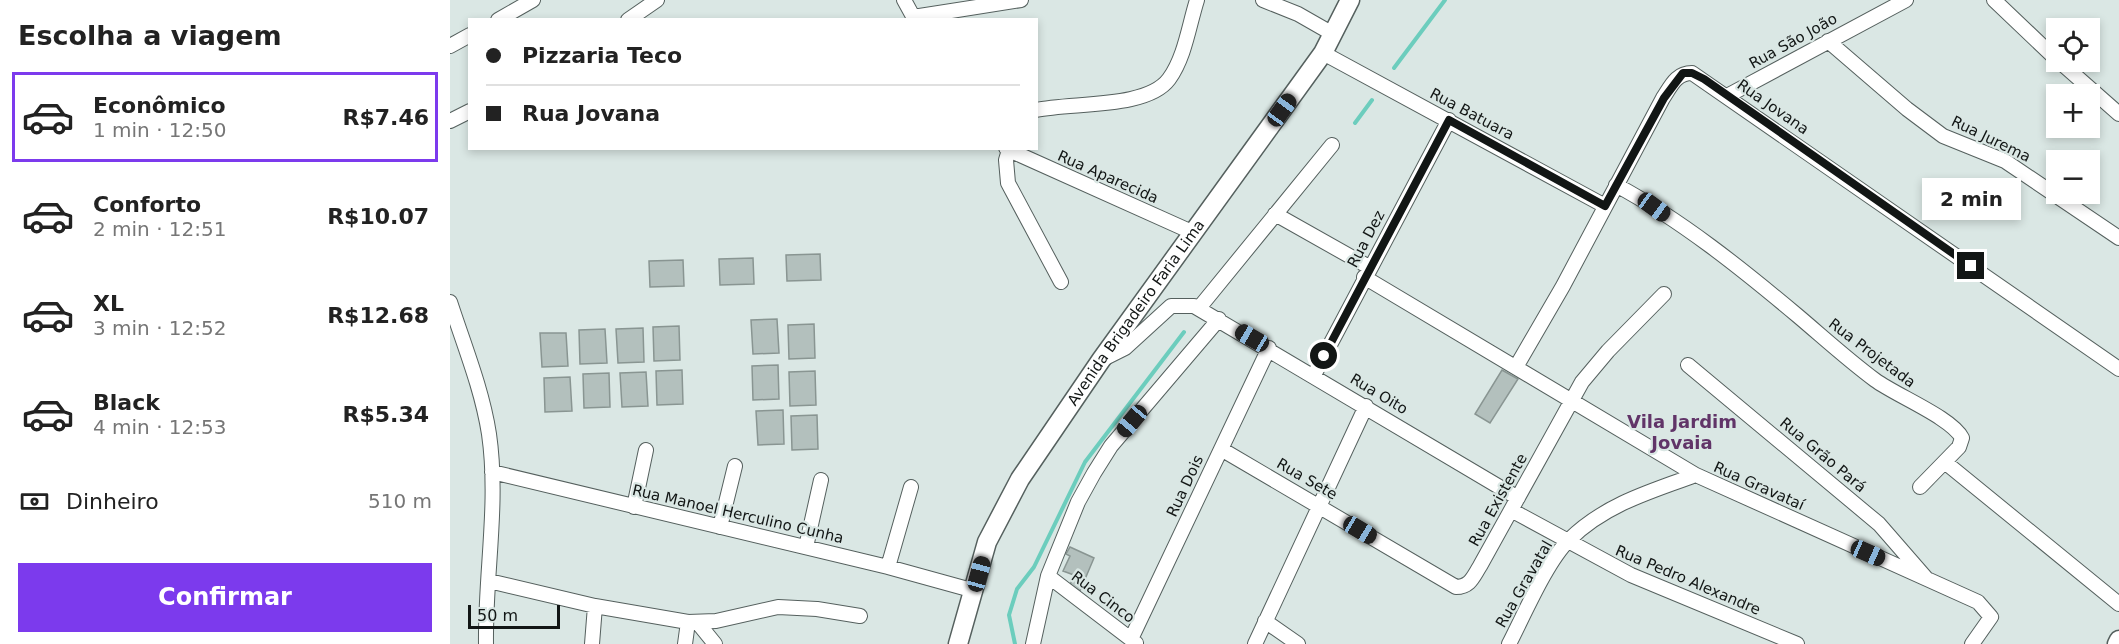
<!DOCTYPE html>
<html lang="pt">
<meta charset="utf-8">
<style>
:root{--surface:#fff;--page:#f2f2f2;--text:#222;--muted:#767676;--line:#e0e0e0;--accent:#7c3aed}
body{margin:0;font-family:"DejaVu Sans",sans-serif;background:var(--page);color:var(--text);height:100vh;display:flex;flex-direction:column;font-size:22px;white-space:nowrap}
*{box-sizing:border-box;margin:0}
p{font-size:20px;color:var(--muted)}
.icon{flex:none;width:33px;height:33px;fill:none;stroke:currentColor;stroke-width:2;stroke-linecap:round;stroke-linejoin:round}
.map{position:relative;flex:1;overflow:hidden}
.panel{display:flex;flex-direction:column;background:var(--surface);width:450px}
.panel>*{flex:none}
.hud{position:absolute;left:18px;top:18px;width:570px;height:132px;border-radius:0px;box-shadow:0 3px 9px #0003;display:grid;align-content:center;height:132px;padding:0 18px;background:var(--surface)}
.tools{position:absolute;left:1596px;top:18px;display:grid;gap:12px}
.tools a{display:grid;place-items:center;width:54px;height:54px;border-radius:0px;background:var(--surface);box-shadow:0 3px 9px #0003;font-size:30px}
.scale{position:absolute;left:18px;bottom:15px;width:92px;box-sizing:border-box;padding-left:6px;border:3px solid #121615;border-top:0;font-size:16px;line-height:21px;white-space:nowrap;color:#121615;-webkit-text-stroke:4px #dae7e4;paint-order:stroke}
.end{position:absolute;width:27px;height:27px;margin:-14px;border:8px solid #121615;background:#fff;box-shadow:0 0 0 3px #fff}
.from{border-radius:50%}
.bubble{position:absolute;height:42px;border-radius:0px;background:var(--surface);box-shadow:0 3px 9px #0003;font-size:20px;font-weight:700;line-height:42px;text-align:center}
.car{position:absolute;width:18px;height:36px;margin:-18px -9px;border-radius:8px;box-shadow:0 0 4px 2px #0007;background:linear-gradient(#222 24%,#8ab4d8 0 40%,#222 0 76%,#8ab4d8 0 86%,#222 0)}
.hud b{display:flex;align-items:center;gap:21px;height:57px;font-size:22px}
.hud b+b{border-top:2px solid var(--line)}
.hud i{width:15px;height:15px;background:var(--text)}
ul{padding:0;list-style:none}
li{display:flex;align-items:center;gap:18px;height:90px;margin:0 12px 9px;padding:0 6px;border:3px solid transparent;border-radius:0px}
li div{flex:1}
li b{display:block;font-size:22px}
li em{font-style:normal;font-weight:700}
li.on{border-color:var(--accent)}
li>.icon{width:54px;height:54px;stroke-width:1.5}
h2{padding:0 18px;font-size:27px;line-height:72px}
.pay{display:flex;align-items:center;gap:15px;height:66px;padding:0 18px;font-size:22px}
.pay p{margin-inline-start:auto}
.action{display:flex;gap:12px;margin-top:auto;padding:12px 18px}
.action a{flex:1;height:69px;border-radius:0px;background:var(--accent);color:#fff;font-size:24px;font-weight:700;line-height:69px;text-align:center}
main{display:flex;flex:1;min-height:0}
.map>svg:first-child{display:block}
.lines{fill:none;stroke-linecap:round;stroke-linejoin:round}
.stream{stroke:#6ccdbd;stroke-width:4}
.building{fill:#b3c0bd;stroke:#899592;stroke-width:1.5}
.street-casing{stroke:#55605e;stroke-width:16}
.secondary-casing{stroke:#55605e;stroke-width:21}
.street{stroke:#fff;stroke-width:14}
.secondary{stroke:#fff;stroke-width:18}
.route{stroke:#121615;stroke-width:8}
.labels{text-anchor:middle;stroke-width:4.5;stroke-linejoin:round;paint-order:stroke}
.street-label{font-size:15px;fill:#121615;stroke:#dae7e4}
.quarter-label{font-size:18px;font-weight:bold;fill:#613468;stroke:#dae7e4}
</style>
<main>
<section class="panel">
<h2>Escolha a viagem</h2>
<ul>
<li class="on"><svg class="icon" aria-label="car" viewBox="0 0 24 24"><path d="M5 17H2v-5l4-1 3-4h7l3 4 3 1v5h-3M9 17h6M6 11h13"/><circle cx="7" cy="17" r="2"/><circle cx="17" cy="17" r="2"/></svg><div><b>Econômico</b><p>1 min · 12:50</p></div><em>R$7.46</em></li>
<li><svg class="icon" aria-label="car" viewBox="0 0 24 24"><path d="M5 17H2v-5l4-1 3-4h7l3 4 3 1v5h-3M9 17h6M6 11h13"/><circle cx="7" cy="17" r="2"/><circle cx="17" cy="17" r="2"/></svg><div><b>Conforto</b><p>2 min · 12:51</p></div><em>R$10.07</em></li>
<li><svg class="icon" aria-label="car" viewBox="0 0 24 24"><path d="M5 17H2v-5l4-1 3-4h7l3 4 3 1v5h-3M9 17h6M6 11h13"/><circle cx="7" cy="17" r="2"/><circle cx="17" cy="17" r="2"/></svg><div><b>XL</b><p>3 min · 12:52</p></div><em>R$12.68</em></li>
<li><svg class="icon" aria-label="car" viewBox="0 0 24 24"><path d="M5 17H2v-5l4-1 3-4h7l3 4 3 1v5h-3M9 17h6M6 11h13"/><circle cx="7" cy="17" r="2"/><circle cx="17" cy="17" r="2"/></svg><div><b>Black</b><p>4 min · 12:53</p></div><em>R$5.34</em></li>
</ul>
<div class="pay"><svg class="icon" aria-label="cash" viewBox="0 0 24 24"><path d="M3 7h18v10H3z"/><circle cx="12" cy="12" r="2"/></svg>Dinheiro<p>510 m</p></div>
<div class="action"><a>Confirmar</a></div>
</section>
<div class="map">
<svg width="1669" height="644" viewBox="0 0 1669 644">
<rect width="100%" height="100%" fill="#dae7e4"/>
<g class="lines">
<path class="stream" d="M 944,68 L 995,0
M 905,123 L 922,100
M 565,644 L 559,615 L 567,589 L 584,567 L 635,462 L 734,332"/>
</g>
<path class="building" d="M 370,254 L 371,280 L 337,281 L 336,255 Z
M 303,258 L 304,284 L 270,285 L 269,259 Z
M 233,260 L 234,286 L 200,287 L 199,261 Z
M 327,319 L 329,353 L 303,354 L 301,320 Z
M 364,324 L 365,358 L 339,359 L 338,325 Z
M 229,326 L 230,360 L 204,361 L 203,327 Z
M 193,328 L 194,362 L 168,363 L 166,329 Z
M 155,329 L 157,363 L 130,364 L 129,330 Z
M 90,333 L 116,333 L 118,366 L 92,367 Z
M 328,365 L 329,399 L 303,400 L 302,366 Z
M 232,370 L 233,404 L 207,405 L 206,371 Z
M 1052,370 L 1068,379 L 1040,423 L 1025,414 Z
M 365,371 L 366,405 L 340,406 L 339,372 Z
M 196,372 L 198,406 L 172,407 L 170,373 Z
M 159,373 L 160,407 L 134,408 L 133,374 Z
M 120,377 L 122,411 L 95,412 L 94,378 Z
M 333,410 L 334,444 L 308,445 L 306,411 Z
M 367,415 L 368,449 L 342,450 L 341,416 Z
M 620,547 L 644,558 L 630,591 L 620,585 L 624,575 L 613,571 L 620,556 L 616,554 Z"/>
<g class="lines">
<g class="street-casing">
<path id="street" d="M 454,0 L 465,20
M 813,0 L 848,14 L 883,34
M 1544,0 L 1606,59
M 463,17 L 571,0
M 48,20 L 83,0
M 178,20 L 207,0
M 1378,41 L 1457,109 L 1493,136 L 1555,161 L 1669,238
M 0,46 L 20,35
M 873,53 L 1155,206
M 1610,62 L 1669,114
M 1277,96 L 1456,0
M 586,110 C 622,102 697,109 719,79 C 735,57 739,25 747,0
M 0,121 L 20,111
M 556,148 L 559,150 L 556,160 L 558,183 L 611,282
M 559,150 L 744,233
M 1166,185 C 1231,220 1292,269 1348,316 C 1374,338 1398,360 1425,380 C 1447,396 1502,418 1512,438 L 1509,447 L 1470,487
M 825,214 L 919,267
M 914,277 L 1246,475 L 1528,602 L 1541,617 L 1522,644
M 0,302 C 14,345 32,389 39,434 C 49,503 35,574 36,644
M 749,308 L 882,145
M 651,360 L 675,348 L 721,306 L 744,306 L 1068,498
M 1238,365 L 1429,524 L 1476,578
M 1066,367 L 1113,286 L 1213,98 C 1221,86 1226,73 1242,73 L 1669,369
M 864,375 L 999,120
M 771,449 L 1006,587 C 1020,587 1023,577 1030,566 L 1132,382 L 1158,351 L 1214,294
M 1496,463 L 1669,604
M 42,472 L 438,567 L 525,591
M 184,507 L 196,450
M 1061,510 L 1181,575 L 1347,644
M 270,527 L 285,466
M 356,547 L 371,480
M 438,567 L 461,487
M 598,576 L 686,643
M 39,581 L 145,606 L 238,622 L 266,621 L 328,607 L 367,609 L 410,616
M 815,621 L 848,644
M 248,623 L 265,644
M 681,639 L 819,348
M 142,644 L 145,606
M 235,644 L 238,622
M 583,644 L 598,576 L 628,502 L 644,473 L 661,446 L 769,319
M 805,644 L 916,406
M 1059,644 C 1074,615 1097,561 1119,540 C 1154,505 1201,491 1246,475"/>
</g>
<g class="secondary-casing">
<g id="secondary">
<path id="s1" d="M 508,644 L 537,542 L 570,479 L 651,360 L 873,53 L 900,0"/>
<path d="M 1667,644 L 1669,640"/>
</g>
</g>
<use href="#street" class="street"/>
<use href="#secondary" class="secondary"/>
</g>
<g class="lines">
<path class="route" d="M 874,356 L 999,120 L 1155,206 L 1214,98 L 1233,73 L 1242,73 L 1254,79 L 1521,266"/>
</g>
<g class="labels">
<g class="street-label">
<text transform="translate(1343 41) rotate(-29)" y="5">Rua São João</text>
<text transform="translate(1323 107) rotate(35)" y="5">Rua Jovana</text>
<text transform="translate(1022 114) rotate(28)" y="5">Rua Batuara</text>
<text transform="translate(1541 139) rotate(26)" y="5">Rua Jurema</text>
<text transform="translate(658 177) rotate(24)" y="5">Rua Aparecida</text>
<text transform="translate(916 239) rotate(-62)" y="5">Rua Dez</text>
<text dy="5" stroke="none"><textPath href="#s1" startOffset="380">Avenida Brigadeiro Faria Lima</textPath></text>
<text transform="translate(1422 353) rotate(37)" y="5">Rua Projetada</text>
<text transform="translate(929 394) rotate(31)" y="5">Rua Oito</text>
<text transform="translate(1373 455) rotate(40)" y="5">Rua Grão Pará</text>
<text transform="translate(857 479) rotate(30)" y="5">Rua Sete</text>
<text transform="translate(735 486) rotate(-65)" y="5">Rua Dois</text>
<text transform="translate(1309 486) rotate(24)" y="5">Rua Gravataí</text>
<text transform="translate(1048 500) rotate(-61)" y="5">Rua Existente</text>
<text transform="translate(288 514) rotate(13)" y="5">Rua Manoel Herculino Cunha</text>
<text transform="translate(1238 580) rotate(23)" y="5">Rua Pedro Alexandre</text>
<text transform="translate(1074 584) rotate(-60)" y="5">Rua Gravatal</text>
<text transform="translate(653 597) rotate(37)" y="5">Rua Cinco</text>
</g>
<g class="quarter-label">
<text x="1232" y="428">Vila Jardim<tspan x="1232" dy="21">Jovaia</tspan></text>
</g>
</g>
</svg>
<div class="tools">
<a><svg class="icon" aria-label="locate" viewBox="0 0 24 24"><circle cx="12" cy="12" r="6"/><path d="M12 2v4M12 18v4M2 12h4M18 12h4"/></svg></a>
<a>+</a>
<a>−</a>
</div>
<div class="scale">50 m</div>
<i class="end from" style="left:874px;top:356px"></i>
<i class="end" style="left:1521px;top:266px"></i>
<div class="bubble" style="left:1472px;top:178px;width:99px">2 min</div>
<i class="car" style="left:832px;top:110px;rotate:36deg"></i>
<i class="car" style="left:1204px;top:207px;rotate:126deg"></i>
<i class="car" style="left:802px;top:338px;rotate:300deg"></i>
<i class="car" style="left:682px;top:421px;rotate:220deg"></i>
<i class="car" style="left:910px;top:530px;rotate:121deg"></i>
<i class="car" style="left:1418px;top:553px;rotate:114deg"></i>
<i class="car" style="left:529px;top:574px;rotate:15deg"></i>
<div class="hud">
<b><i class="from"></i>Pizzaria Teco</b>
<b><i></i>Rua Jovana</b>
</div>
</div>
</main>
